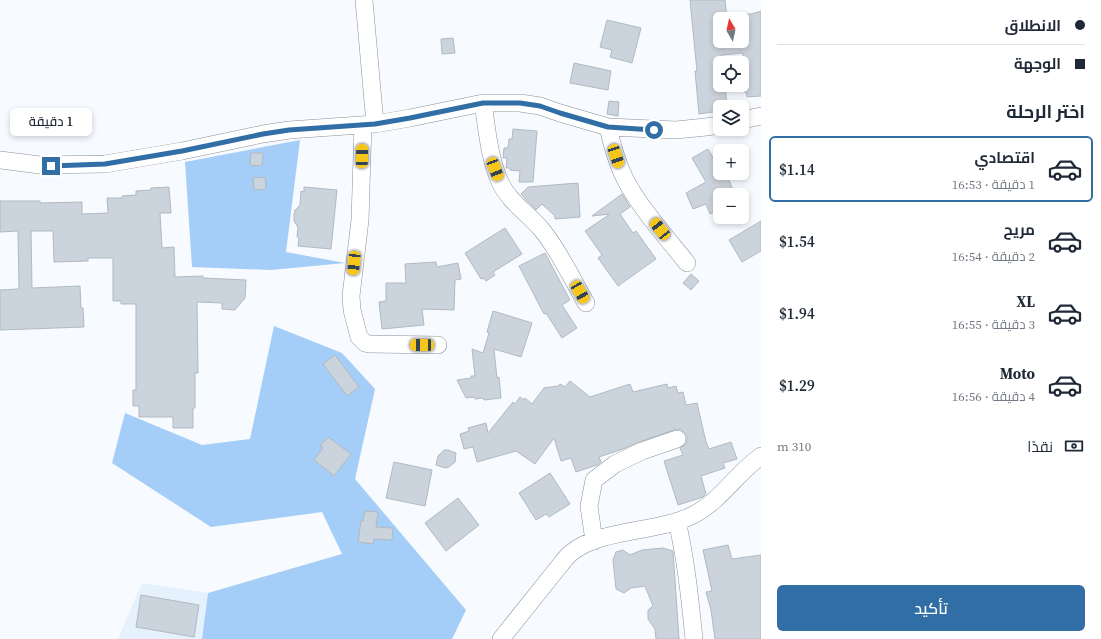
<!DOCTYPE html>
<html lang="ar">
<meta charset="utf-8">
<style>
:root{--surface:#fff;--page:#f2f2f3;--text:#1f2937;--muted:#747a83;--line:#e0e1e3;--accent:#316ea6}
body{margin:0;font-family:"Source Serif 4",Cairo,serif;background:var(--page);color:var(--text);direction:rtl;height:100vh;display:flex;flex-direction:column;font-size:15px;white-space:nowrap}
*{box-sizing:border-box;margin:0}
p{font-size:13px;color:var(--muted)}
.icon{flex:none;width:22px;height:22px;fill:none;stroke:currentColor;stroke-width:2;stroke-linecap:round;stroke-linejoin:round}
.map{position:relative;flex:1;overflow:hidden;direction:ltr}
.drawer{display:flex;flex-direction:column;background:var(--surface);width:340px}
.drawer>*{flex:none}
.guide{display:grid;align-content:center;height:88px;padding:0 16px;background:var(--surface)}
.needle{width:26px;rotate:351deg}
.buttons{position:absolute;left:713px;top:12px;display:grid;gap:8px}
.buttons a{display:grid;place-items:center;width:36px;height:36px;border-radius:6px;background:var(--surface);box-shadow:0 2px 6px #0003;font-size:20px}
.end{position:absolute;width:18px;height:18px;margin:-9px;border:5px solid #316ea6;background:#fff;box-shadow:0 0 0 2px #fff}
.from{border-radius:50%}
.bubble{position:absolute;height:28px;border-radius:6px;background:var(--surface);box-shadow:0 2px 6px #0003;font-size:13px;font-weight:600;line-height:28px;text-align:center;direction:rtl}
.car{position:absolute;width:12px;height:24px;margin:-12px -6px;border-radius:5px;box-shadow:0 0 3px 1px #0007;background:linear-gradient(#f5c518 24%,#345 0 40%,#f5c518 0 76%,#345 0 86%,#f5c518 0)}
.guide b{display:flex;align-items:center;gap:14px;height:38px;font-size:15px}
.guide b+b{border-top:1px solid var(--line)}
.guide i{width:10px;height:10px;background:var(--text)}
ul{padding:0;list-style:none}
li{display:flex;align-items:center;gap:12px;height:66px;margin:0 8px 6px;padding:0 8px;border:2px solid transparent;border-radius:6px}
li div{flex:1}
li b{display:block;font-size:15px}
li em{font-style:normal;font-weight:600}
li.selected{border-color:var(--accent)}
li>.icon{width:36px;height:36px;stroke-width:1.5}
h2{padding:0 16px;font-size:18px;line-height:48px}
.pay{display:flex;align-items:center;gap:10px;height:44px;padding:0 16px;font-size:15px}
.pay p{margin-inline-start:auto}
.primary-button{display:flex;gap:8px;margin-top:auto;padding:8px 16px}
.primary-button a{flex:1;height:46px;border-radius:6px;background:var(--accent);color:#fff;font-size:16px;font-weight:600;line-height:46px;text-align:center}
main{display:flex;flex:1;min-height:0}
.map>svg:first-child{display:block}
.built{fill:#e5f1fc}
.forest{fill:#a4cef8}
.building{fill:#cbd3dc;stroke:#b1b9c1}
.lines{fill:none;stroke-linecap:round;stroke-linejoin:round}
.minor-casing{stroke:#8a929a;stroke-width:18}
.minor{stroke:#fff;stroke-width:17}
.route{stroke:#316ea6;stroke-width:5}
</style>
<main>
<section class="drawer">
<div class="guide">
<b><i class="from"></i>الانطلاق</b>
<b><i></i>الوجهة</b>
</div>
<h2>اختر الرحلة</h2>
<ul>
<li class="selected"><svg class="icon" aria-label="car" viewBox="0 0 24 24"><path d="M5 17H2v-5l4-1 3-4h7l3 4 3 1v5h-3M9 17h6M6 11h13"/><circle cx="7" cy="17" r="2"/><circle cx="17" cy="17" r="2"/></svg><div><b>اقتصادي</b><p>1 دقيقة · 16:53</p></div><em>$1.14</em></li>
<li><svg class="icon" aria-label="car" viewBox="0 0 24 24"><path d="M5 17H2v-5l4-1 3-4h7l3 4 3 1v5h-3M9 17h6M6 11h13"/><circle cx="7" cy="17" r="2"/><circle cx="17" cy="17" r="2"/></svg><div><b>مريح</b><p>2 دقيقة · 16:54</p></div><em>$1.54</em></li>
<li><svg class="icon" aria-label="car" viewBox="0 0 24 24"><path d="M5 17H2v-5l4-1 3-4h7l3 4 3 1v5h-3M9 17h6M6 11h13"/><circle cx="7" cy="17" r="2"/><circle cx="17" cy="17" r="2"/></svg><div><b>XL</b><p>3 دقيقة · 16:55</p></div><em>$1.94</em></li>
<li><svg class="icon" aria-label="car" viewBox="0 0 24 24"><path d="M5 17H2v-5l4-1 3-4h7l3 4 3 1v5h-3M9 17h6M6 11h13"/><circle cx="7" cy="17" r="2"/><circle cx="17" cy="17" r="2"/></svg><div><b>Moto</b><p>4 دقيقة · 16:56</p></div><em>$1.29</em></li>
</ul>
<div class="pay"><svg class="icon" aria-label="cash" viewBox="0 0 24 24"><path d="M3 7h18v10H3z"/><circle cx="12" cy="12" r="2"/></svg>نقدًا<p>310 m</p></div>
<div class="primary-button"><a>تأكيد</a></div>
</section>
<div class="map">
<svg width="761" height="639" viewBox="0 0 761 639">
<rect width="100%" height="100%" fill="#f7fafe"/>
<path class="built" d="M 142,583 L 208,593 L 202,639 L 118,639 Z"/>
<path class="forest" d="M 300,140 L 286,252 L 345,263 L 271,270 L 192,267 L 185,162 Z
M 274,326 L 342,353 L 375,389 L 355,479 L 466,610 L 452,639 L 202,639 L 208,593 L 342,554 L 322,512 L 211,527 L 112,463 L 125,413 L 202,445 L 250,439 Z"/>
<path class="building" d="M 690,0 L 725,0 L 727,19 L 720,19 L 720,41 L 742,41 L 742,14 L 751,14 L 761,11 L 761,96 L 747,97 L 746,92 L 744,92 L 743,53 L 722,55 L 722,63 L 720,63 L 720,85 L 725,85 L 727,107 L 720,107 L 720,111 L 699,114 L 695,71 L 697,71 Z
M 607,20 L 641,28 L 632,63 L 610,57 L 612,50 L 600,47 Z
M 453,38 L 455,53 L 442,54 L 441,39 Z
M 574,63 L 611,71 L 608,90 L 570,83 Z
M 609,101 L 619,102 L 618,116 L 607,114 Z
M 513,129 L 537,131 L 533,182 L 519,182 L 520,171 L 510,170 L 510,168 L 506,168 L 507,158 L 503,158 L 504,148 L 508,148 L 509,139 L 512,139 Z
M 708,149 L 720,170 L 720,173 L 726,173 L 735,195 L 720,195 L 720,210 L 710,214 L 706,204 L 693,209 L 686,193 L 706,182 L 692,158 Z
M 251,153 L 263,153 L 262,166 L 250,165 Z
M 265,177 L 266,189 L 254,190 L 253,178 Z
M 578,183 L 580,217 L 555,219 L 555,216 L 542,204 L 536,210 L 521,194 L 528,187 Z
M 169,187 L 171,213 L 160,213 L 162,248 L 174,247 L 175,277 L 203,276 L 203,278 L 246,280 L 245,298 L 235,310 L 222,309 L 222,303 L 197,302 L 198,373 L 195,373 L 195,408 L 193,408 L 193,428 L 173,428 L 173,417 L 139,417 L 139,406 L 133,406 L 133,390 L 136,390 L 136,304 L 121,304 L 121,301 L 113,301 L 113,258 L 88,258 L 88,261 L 54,262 L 53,231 L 31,231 L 32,288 L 80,286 L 81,308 L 83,308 L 84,327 L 0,330 L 0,290 L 19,289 L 18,231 L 0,232 L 0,201 L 40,201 L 40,203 L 82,202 L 82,214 L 108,213 L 107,198 L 122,198 L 122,196 L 136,195 L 136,191 L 151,190 L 151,188 Z
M 304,187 L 337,190 L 331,249 L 298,246 L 299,238 L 297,237 L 298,227 L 294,221 L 294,214 L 295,210 L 300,205 L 301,191 L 304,192 Z
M 622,194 L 630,207 L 620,214 L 633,233 L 636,231 L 656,259 L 618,286 L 598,258 L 602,255 L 585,231 L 610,214 L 592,216 Z
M 761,221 L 761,251 L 742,262 L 729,240 Z
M 505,228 L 522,254 L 493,272 L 495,275 L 486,281 L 484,278 L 481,279 L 465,253 Z
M 545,253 L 570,300 L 562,305 L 577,328 L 562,338 L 546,313 L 544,314 L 519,266 Z
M 436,262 L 437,267 L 458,263 L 461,279 L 455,280 L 454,310 L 422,309 L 424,325 L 382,329 L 379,302 L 386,301 L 386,283 L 406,283 L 405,264 Z
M 691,274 L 699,281 L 691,290 L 683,283 Z
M 493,311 L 532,323 L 521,357 L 494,349 L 497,378 L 499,377 L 501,398 L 484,400 L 483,398 L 475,399 L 474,397 L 466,398 L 457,380 L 471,378 L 471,376 L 475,376 L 472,349 L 483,353 L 489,333 L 487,332 Z
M 335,355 L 359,387 L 347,396 L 323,364 Z
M 570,381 L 590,397 L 630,384 L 633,392 L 667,384 L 668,388 L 676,386 L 678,393 L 683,392 L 686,405 L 697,403 L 706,442 L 709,449 L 731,442 L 737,459 L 723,463 L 725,468 L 701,476 L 706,494 L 703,497 L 678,505 L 664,461 L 683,455 L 680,448 L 685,445 L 687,441 L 687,436 L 684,432 L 679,429 L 674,430 L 639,442 L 623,449 L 599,457 L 601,462 L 597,465 L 576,472 L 571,458 L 561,461 L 554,438 L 535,464 L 516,451 L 477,462 L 473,447 L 464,449 L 460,434 L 469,431 L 468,428 L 486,423 L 488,433 L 513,402 L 515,404 L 520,397 L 524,400 L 525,398 L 532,404 L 544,388 L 558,386 L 560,384 L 565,387 Z
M 328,437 L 351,454 L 334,476 L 314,460 L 323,448 L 320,446 Z
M 444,450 L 448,450 L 456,453 L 455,462 L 449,467 L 445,468 L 436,465 L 438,456 Z
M 394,462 L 432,470 L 425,506 L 386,498 Z
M 550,473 L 570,504 L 549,517 L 546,514 L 536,520 L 519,493 Z
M 458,498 L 479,525 L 446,551 L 425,523 Z
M 365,511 L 378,512 L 376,527 L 393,528 L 392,540 L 374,539 L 373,544 L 358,542 L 361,521 L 363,521 Z
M 728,545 L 732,559 L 761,555 L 761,639 L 715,639 L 711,610 L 706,592 L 712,591 L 703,550 Z
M 663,548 L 673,551 L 679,639 L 656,639 L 655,629 L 648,619 L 648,610 L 653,606 L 645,586 L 631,588 L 624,593 L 616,589 L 613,560 L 616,552 L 623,550 L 630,555 L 642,550 Z
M 141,595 L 199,605 L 194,637 L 136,627 Z"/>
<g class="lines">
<g class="minor-casing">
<path id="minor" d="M 364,0 L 375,124
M 483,103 C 487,129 489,157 500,182 C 509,202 529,214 542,230 C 560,252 572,279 586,303
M 742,120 L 761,116
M 363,125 L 360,220 L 351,296 L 352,310 L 359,337 L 365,343 L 369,344 L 438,345
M 608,127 C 612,145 617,163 625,179 C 640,208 667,238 687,263
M 0,160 L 40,165 L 105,164 L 182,151 L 263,134 L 289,130 L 375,124 L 410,118 L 483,103 L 520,103 L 540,106 L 560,113 L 608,127 L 676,130 L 706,127 L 720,125
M 677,521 C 686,560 690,599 694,639
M 594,541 L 589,506 L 594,480 L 615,464 L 642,451 L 677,439
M 501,639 L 561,564 C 564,560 567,556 571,553 C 601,528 660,533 695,514 C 721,500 737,473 761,456"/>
</g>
<use href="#minor" class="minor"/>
</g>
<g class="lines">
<path class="route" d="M 51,166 L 105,164 L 182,151 L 263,134 L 289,130 L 375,124 L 410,118 L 483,103 L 520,103 L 540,106 L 560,113 L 608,127 L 654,130"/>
</g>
</svg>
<div class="buttons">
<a><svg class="needle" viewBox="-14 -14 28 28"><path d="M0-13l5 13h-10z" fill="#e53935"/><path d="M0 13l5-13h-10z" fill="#747a83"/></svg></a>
<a><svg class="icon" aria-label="locate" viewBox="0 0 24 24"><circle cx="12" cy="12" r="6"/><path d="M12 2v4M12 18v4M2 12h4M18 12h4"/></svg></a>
<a><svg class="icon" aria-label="layers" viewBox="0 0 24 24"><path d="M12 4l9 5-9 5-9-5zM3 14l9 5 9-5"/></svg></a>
<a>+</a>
<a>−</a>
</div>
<i class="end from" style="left:654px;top:130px"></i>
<i class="end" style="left:51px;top:166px"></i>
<div class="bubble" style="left:10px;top:108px;width:82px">1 دقيقة</div>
<i class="car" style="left:362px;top:156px;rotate:1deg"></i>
<i class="car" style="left:616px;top:156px;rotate:162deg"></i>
<i class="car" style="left:495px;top:169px;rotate:159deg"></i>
<i class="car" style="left:660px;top:229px;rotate:322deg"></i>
<i class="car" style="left:354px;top:263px;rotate:186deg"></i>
<i class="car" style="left:580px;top:292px;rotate:150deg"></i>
<i class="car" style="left:422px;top:345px;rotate:271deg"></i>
</div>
</main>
